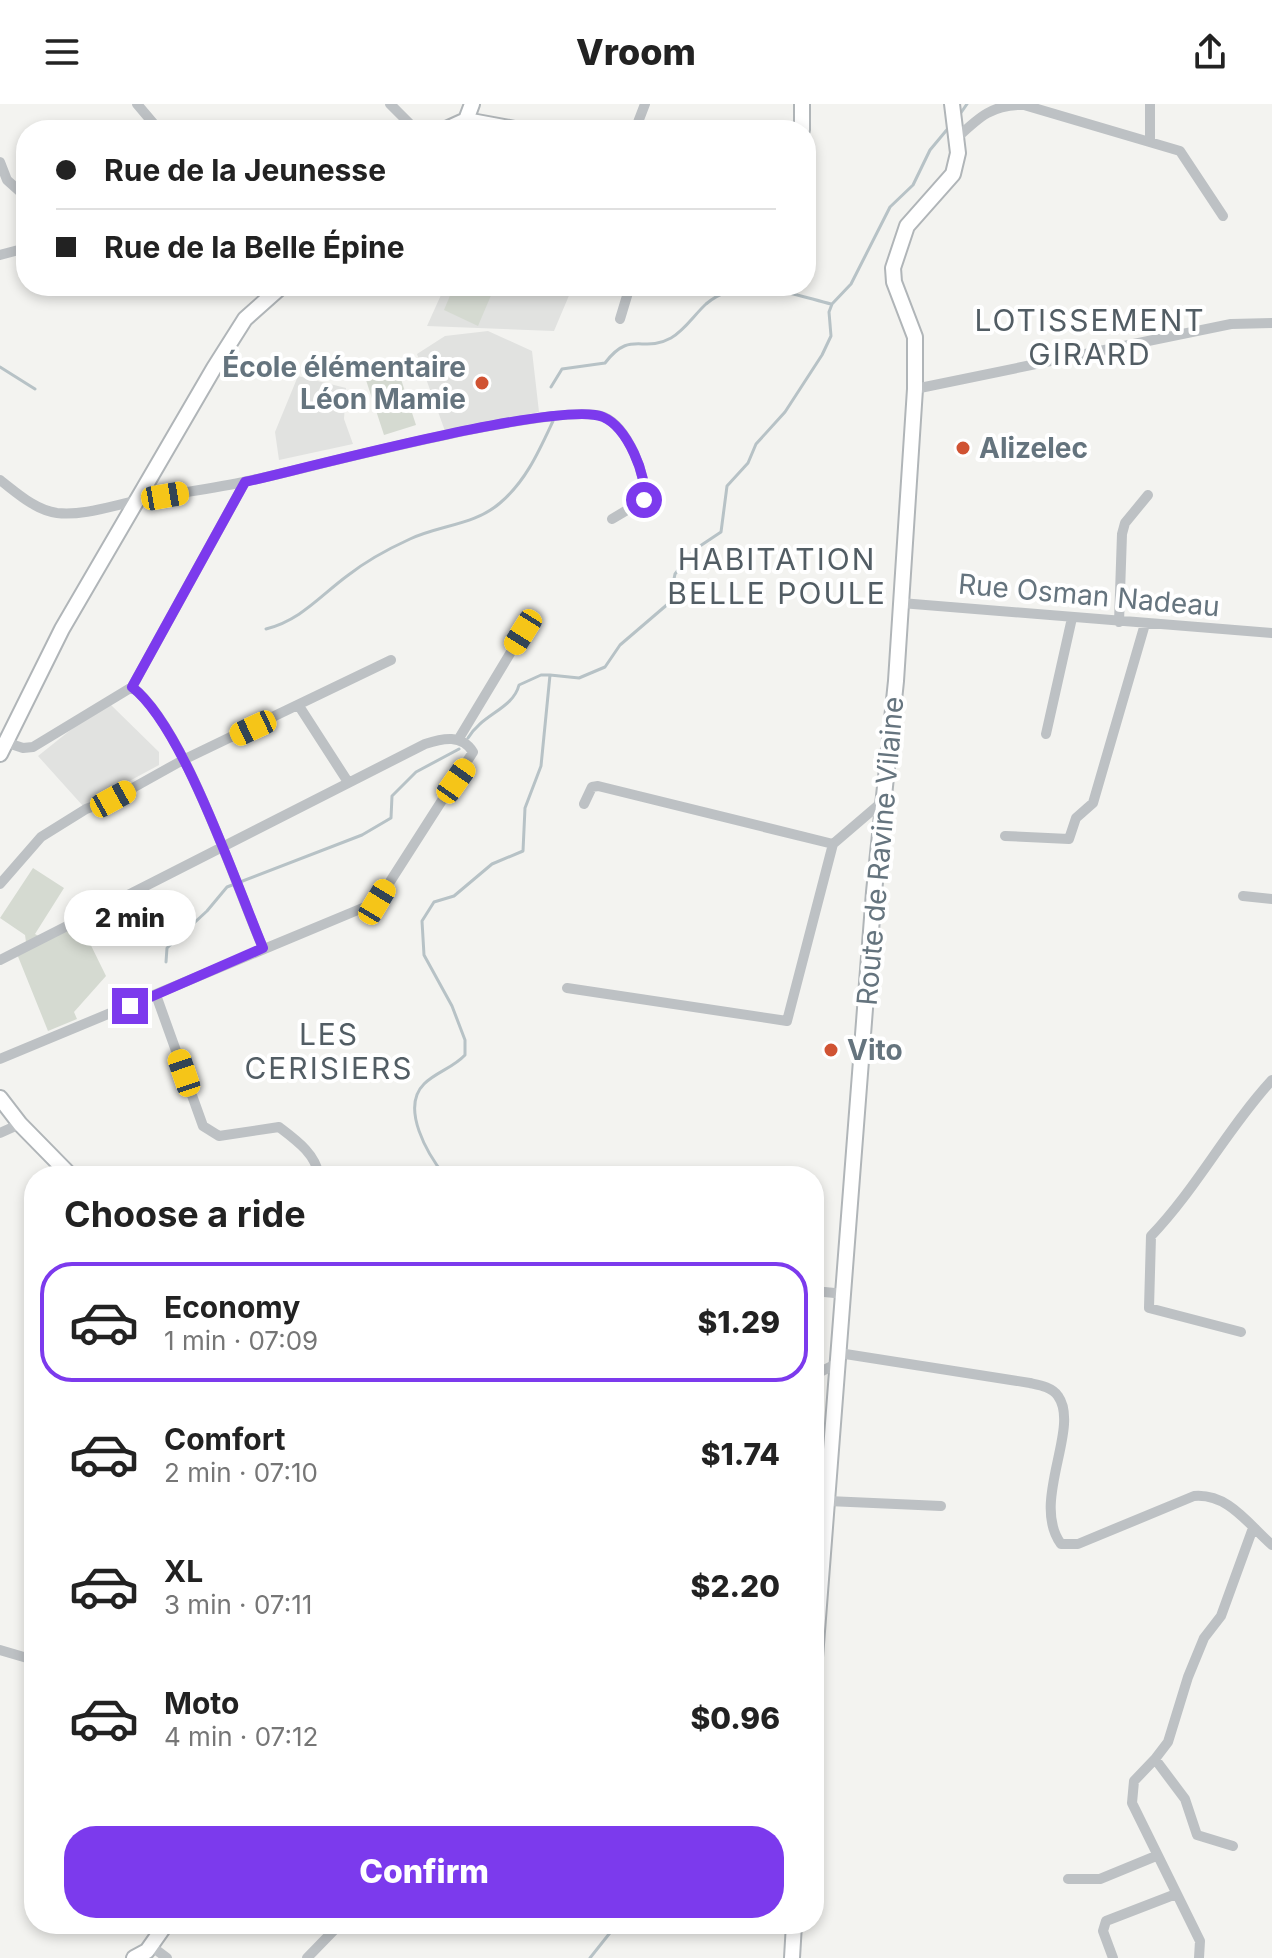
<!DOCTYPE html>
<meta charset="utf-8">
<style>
:root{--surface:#fff;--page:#f6f6f6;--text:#222;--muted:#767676;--line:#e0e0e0;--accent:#7c3aed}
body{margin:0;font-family:Inter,sans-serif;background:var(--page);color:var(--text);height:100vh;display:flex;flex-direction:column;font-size:30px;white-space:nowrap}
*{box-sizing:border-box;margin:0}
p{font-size:26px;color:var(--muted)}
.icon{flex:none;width:44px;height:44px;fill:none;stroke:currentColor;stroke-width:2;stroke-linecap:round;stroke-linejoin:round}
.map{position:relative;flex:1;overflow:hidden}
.details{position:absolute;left:24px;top:1062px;width:800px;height:768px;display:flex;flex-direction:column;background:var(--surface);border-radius:32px;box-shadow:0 4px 12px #0003}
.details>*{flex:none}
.guide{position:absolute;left:16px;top:16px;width:800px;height:176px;border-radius:32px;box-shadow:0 4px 12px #0003;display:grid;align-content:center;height:176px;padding:0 40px;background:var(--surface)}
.end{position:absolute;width:36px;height:36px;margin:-18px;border:10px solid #7c3aed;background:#fff;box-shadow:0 0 0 4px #fff}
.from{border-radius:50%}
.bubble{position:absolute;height:56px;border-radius:28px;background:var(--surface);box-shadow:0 4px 12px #0003;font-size:26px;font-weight:800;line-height:56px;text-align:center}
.car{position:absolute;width:24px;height:48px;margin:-24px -12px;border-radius:10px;box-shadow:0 0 6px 2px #0007;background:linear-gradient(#f5c518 24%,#345 0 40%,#f5c518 0 76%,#345 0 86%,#f5c518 0)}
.guide b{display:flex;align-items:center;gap:28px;height:76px;font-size:30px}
.guide b+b{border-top:2px solid var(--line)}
.guide i{width:20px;height:20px;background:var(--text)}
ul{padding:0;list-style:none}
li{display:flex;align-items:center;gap:24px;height:120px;margin:0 16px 12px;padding:0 24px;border:4px solid transparent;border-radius:32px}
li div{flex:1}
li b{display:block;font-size:30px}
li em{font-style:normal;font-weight:800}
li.on{border-color:var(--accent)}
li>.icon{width:72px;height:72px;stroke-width:1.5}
h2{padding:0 40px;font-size:36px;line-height:96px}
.primary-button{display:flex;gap:16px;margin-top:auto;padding:16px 40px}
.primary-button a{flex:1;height:92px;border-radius:32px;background:var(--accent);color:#fff;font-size:32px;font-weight:800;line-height:92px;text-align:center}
header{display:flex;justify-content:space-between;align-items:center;height:104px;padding:0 40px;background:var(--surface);font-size:36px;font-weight:800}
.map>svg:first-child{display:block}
.built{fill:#e1e2e0}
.green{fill:#d5dad1}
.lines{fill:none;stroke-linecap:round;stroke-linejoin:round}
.stream{stroke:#b7c2c6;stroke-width:3}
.secondary-casing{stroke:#b0b5b8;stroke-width:18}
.street{stroke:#bdc1c4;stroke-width:10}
.secondary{stroke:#fff;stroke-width:14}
.route{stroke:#7c3aed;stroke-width:10}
.poi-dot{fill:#d05333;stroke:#fff;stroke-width:3}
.labels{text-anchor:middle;stroke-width:8;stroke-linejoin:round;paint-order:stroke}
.poi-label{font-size:28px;font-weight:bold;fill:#65747e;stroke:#fff;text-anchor:start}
.street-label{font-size:28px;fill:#65747e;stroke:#fff}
.neighbourhood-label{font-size:30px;letter-spacing:2px;fill:#525d64;stroke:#fff}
</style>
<header><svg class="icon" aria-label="menu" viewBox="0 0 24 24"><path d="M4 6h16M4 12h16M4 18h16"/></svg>Vroom<svg class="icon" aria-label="share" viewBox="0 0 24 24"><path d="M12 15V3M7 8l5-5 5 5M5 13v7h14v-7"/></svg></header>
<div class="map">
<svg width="1272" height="1854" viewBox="0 0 1272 1854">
<rect width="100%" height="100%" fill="#f3f3f0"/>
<path class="built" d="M 445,182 L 573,182 L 554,227 L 427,222 Z
M 488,227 L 532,247 L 539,308 L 445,327 L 417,250 L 445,232 Z
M 298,272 L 346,284 L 344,315 L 353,340 L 279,356 L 275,328 Z
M 111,601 L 159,648 L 159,661 L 83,702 L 38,652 L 78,620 Z"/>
<path class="green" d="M 454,182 L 495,182 L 478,222 L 444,206 Z
M 397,263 L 416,321 L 384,331 L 365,273 Z
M 33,764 L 64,784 L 35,830 L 45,836 L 79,817 L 106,872 L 74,908 L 77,915 L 48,927 L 17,850 L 27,845 L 25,831 L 0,814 Z"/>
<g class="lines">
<path class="stream" d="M 958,13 L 967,0
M 0,263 L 35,285
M 551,283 L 562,265 L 605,259 C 631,225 642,250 671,234 C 685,226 694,211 706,200 C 742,169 791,190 831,200
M 266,525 C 301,516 320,492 347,472 C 366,457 388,445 410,435 C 440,421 475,421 500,399 C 526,377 539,347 553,317
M 468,634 C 482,610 513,605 519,581 L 541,571 L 550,571
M 166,858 L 167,844 L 207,807 L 227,783 L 362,731 L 391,714 L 392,692 L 416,668 L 459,645
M 445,1072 C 428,1051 400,1004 424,980 C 436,968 453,964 465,951 L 465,936 L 452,902 L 424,851 L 422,817 L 434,798 L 454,792 L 492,760 L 523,747 L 525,704 L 541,662 L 550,571 L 579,574 L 605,563 L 620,541 L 669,499 L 675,470 L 694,446 L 721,428 L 727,382 L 748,359 L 756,340 L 785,308 L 822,251 L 831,232 L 829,208 L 832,200 L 851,180 L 890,103 L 913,81 L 930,46 L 950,22
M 590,1854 L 617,1820"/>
<g class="secondary-casing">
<path id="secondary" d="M 466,16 L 472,0
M 444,26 L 466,16 L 520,26
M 802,26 L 802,0
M 0,650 L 62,525 L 214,264 L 245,215 L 282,182
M 0,994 L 20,1020 L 71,1072
M 814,1566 L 874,788 L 896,577 L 915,285 L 915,233 L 894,178 L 893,164 L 907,122 L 953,70 L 958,49 L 952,0
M 134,1854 L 147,1847 L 166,1820
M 792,1854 L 794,1820"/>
</g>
<path class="street" d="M 137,0 L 159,26
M 390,0 L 416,26
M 1150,0 L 1150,36
M 635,26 L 645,0
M 957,34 C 979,13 993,0 1024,1 L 1180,47 L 1223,112
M 0,58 L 7,76 L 26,93
M 0,151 L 26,144
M 620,215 L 630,182
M 915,285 L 1231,220 L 1272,219
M 0,376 C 17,389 35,406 57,409 C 84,412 114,401 140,396 C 176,389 212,385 248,377 C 306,365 564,295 604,313 C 627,323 648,372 644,396 L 612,415
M 901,499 L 1272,529
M 1119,518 L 1122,430 L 1125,419 L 1148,391
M 132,583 C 184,622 235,780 263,844
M 132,583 L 245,378
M 299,602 L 348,678
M 1046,630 L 1072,514
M 458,636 L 523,528
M 5,638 L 23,644 L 33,643 L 132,583
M 584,700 L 592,683 L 598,682 L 833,740
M 1005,732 L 1069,735 L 1076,714 L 1093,699 L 1145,520
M 0,780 L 41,733 L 86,705 L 113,695 L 183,656 L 391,556
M 1243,792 L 1272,795
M 0,856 L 425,640 C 443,634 462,630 473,648 L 377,798 L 0,955
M 567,884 L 787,917 L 833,740 L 882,698
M 156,891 L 203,1022 L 219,1032 L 279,1023 C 296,1036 316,1050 319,1072
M 0,1029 L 20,1020
M 814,1187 L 845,1190
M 1241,1228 L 1149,1204 L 1151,1132 C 1197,1084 1227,1025 1272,976
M 839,1249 L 1030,1279 C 1039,1281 1052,1283 1058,1292 C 1081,1324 1030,1398 1061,1440 L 1078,1440 L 1194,1392 C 1228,1389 1248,1420 1272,1441
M 814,1271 L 838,1259
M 828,1397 L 941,1402
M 0,1546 L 34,1556
M 1155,1655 L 1134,1677 L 1132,1699 L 1200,1837 L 1199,1854
M 1233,1742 L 1197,1731 L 1185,1695 L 1155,1655 L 1168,1638 L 1188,1573 L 1204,1534 L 1221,1512 L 1253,1424
M 1068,1775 L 1100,1775 L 1156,1752
M 151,1842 L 167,1854
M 307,1854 L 340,1820
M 1113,1854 L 1103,1827 L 1106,1817 L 1176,1790"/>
<use href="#secondary" class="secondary"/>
</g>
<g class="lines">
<path class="route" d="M 130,902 L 263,844 C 236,780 183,622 132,583 L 245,378 C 303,365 563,295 603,313 C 627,323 648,372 644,396"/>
</g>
<g class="poi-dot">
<circle cx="482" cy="279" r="8"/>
<circle cx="963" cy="344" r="8"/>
<circle cx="831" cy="946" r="8"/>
</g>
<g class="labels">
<g class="poi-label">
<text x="466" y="273" text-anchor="end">École élémentaire<tspan x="466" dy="32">Léon Mamie</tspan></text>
<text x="979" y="354">Alizelec</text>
<text x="847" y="956">Vito</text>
</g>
<g class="street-label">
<text transform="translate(1089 491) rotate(5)" y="10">Rue Osman Nadeau</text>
<text transform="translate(880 747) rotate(-85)" y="10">Route de Ravine Vilaine</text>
</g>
<g class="neighbourhood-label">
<text x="1090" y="227">LOTISSEMENT<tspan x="1090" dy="34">GIRARD</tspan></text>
<text x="777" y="466">HABITATION<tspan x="777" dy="34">BELLE POULE</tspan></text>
<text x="329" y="941">LES<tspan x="329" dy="34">CERISIERS</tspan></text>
</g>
</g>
</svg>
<i class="end from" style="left:644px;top:396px"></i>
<i class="end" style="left:130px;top:902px"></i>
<div class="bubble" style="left:64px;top:786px;width:132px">2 min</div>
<i class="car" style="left:165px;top:392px;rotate:80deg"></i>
<i class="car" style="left:523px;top:528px;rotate:212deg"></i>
<i class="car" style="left:253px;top:624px;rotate:245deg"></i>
<i class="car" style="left:456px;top:677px;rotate:35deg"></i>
<i class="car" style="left:113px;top:695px;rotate:61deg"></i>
<i class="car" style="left:377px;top:798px;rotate:31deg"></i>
<i class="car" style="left:184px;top:969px;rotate:341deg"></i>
<div class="guide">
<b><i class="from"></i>Rue de la Jeunesse</b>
<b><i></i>Rue de la Belle Épine</b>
</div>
<section class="details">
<h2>Choose a ride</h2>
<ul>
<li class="on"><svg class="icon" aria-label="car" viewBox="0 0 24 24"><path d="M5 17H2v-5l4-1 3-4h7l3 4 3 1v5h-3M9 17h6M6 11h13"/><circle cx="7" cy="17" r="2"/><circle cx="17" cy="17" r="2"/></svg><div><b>Economy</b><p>1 min · 07:09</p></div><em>$1.29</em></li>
<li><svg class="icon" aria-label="car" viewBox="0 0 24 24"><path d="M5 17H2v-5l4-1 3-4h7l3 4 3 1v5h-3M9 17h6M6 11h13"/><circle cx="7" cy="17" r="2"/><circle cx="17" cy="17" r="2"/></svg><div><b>Comfort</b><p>2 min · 07:10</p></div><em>$1.74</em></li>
<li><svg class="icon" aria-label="car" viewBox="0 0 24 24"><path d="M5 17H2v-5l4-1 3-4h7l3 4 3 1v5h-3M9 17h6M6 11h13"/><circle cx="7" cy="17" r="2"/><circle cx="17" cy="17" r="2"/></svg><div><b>XL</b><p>3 min · 07:11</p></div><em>$2.20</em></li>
<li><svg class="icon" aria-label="car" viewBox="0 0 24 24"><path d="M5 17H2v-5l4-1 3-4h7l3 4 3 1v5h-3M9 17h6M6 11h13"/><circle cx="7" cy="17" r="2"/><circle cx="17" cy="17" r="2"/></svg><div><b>Moto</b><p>4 min · 07:12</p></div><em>$0.96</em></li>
</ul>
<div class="primary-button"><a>Confirm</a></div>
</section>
</div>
